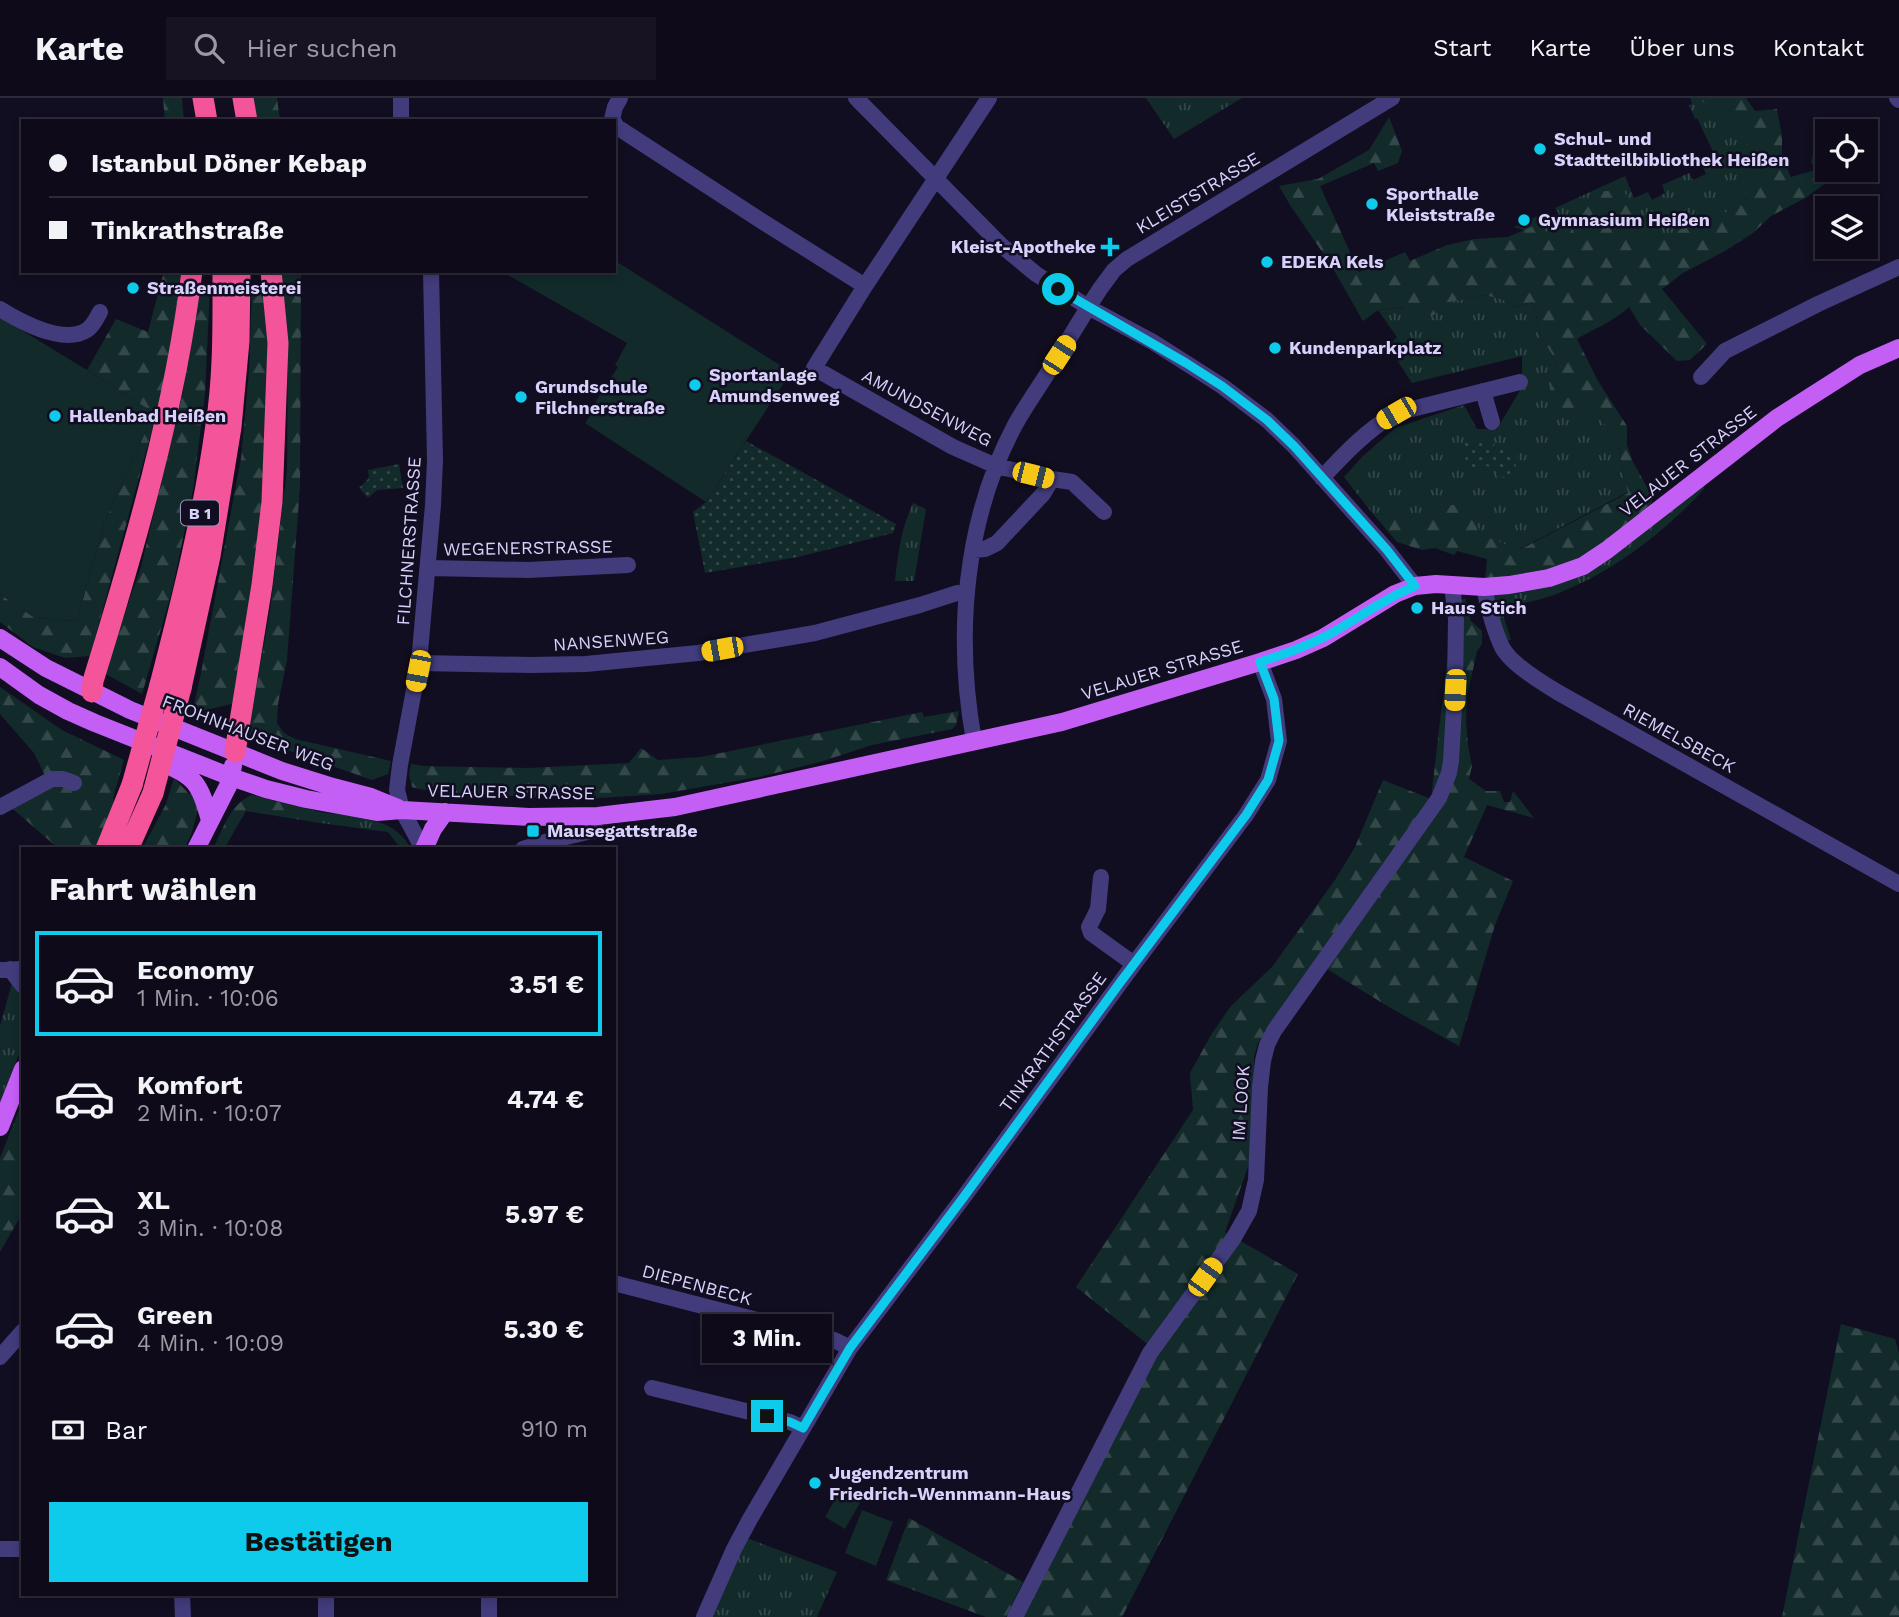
<!DOCTYPE html>
<html lang="de">
<meta charset="utf-8">
<style>
:root{--surface:#0e0a19;--page:#171322;--text:#f1f3f6;--muted:#9b9aa2;--line:#2e2b38;--accent:#0ecbeb}
body{margin:0;font-family:"Work Sans",sans-serif;background:var(--page);color:var(--text);height:100vh;display:flex;flex-direction:column;font-size:26px;white-space:nowrap}
*{box-sizing:border-box;margin:0}
p{font-size:23px;color:var(--muted)}
.icon{flex:none;width:38px;height:38px;fill:none;stroke:currentColor;stroke-width:2;stroke-linecap:round;stroke-linejoin:round}
.map{position:relative;flex:1;overflow:hidden}
.sheet{position:absolute;left:21px;top:749px;width:595px;height:749px;display:flex;flex-direction:column;background:var(--surface);border-radius:0px;box-shadow:0 4px 10px #0003,0 0 0 2px var(--line)}
.sheet>*{flex:none}
.banner{position:absolute;left:21px;top:21px;width:595px;height:154px;border-radius:0px;box-shadow:0 4px 10px #0003,0 0 0 2px var(--line);display:grid;align-content:center;height:154px;padding:0 28px;background:var(--surface)}
.controls{position:absolute;left:1815px;top:21px;display:grid;gap:14px}
.controls a{display:grid;place-items:center;width:63px;height:63px;border-radius:0px;background:var(--surface);box-shadow:0 4px 10px #0003,0 0 0 2px var(--line);font-size:35px}
.end{position:absolute;width:32px;height:32px;margin:-16px;border:9px solid #0ecbeb;background:#111;box-shadow:0 0 0 4px #111}
.from{border-radius:50%}
.bubble{position:absolute;height:49px;border-radius:0px;background:var(--surface);box-shadow:0 4px 10px #0003,0 0 0 2px var(--line);font-size:23px;font-weight:700;line-height:49px;text-align:center}
.car{position:absolute;width:21px;height:42px;margin:-21px -10px;border-radius:9px;box-shadow:0 0 5px 2px #0007;background:linear-gradient(#f5c518 24%,#345 0 40%,#f5c518 0 76%,#345 0 86%,#f5c518 0)}
.banner b{display:flex;align-items:center;gap:24px;height:66px;font-size:26px}
.banner b+b{border-top:2px solid var(--line)}
.banner i{width:18px;height:18px;background:var(--text)}
ul{padding:0;list-style:none}
li{display:flex;align-items:center;gap:21px;height:105px;margin:0 14px 10px;padding:0 14px;border:4px solid transparent;border-radius:0px}
li div{flex:1}
li b{display:block;font-size:26px}
li em{font-style:normal;font-weight:700}
li.selected{border-color:var(--accent)}
li>.icon{width:63px;height:63px;stroke-width:1.5}
h2{padding:0 28px;font-size:32px;line-height:84px}
.pay{display:flex;align-items:center;gap:18px;height:77px;padding:0 28px;font-size:26px}
.pay p{margin-inline-start:auto}
.button{display:flex;gap:14px;margin-top:auto;padding:14px 28px}
.button a{flex:1;height:80px;border-radius:0px;background:var(--accent);color:#111;font-size:28px;font-weight:700;line-height:80px;text-align:center}
header{display:flex;align-items:center;gap:42px;box-sizing:border-box;height:98px;padding:0 35px;background:var(--surface);border-bottom:2px solid var(--line)}
header strong{font-size:33px}
nav{display:flex;gap:38px;margin-inline-start:auto;font-size:24px}
.search{width:490px;height:63px;background:var(--page);display:flex;align-items:center;gap:18px;box-sizing:border-box;padding:0 24px;border-radius:0px;color:var(--muted);font-size:26px}
.map>svg:first-child{display:block}
.grass{fill:url(#grass-tufts)}
.forest{fill:url(#forest-firs)}
.park{fill:url(#park-dots)}
.pitch{fill:#122a2a}
.lines{fill:none;stroke-linecap:round;stroke-linejoin:round}
.minor{stroke:#423c7d;stroke-width:16}
.major{stroke:#c45ff5;stroke-width:18}
.highway{stroke:#f45499;stroke-width:21}
.highway-bridge{stroke:#f45499;stroke-width:21}
.route{stroke:#0ecbeb;stroke-width:9}
.poi-dot{fill:#0ecbeb;stroke:#120e21;stroke-width:2.5}
.labels{text-anchor:middle;stroke-width:5;stroke-linejoin:round;paint-order:stroke}
.shield{fill:#120e21;stroke:#9d96ba;stroke-width:2}
.shield-label{font-size:16px;font-weight:bold;fill:#d8d1fc}
.poi-label{font-size:18px;font-weight:bold;fill:#d8d1fc;stroke:#120e21;text-anchor:start}
.street-label{font-size:18px;fill:#d8d1fc;stroke:#120e21}
</style>
<header>
<strong>Karte</strong>
<div class="search"><svg class="icon" aria-label="search" viewBox="0 0 24 24"><circle cx="10" cy="10" r="6"/><path d="M15 15l6 6"/></svg>Hier suchen</div>
<nav><a>Start</a><a>Karte</a><a>Über uns</a><a>Kontakt</a></nav>
</header>
<div class="map">
<svg width="1899" height="1519" viewBox="0 0 1899 1519">
<defs>
<pattern id="grass-tufts" width="24" height="20" patternUnits="userSpaceOnUse" patternTransform="scale(1.75)"><rect width="24" height="20" fill="#122a2a"/><path d="M3 7l-1-3M5 7V3M7 7l1-3M15 17l-1-3M17 17v-4M19 17l1-3" fill="none" stroke="#34484a"/></pattern>
<pattern id="forest-firs" width="22" height="20" patternUnits="userSpaceOnUse" patternTransform="scale(1.75)"><rect width="22" height="20" fill="#122a2a"/><path d="M5 1l3.5 6h-7zM16 11l3.5 6h-7z" fill="#34484a"/></pattern>
<pattern id="park-dots" width="8" height="8" patternUnits="userSpaceOnUse" patternTransform="scale(1.75)"><rect width="8" height="8" fill="#122a2a"/><path d="M2 2h.1M6 6h.1" fill="none" stroke="#34484a" stroke-width="1.8" stroke-linecap="round"/></pattern>
</defs>
<rect width="100%" height="100%" fill="#120e21"/>
<path class="grass" d="M 1146,0 L 1242,0 L 1174,41 Z
M 1690,0 L 1726,0 L 1782,89 L 1671,161 L 1524,132 L 1514,129 L 1544,115 L 1550,126 L 1556,125 L 1554,118 L 1559,116 L 1555,110 L 1625,78 L 1634,100 L 1648,94 L 1652,102 L 1665,95 L 1662,87 L 1689,75 L 1693,82 L 1706,76 L 1703,69 L 1717,62 L 1697,20 L 1695,21 L 1689,7 L 1692,6 Z
M 1484,197 L 1502,201 L 1515,209 L 1533,204 L 1541,239 L 1555,261 L 1558,271 L 1599,316 L 1619,351 L 1622,372 L 1628,394 L 1518,452 L 1483,437 L 1441,408 L 1430,418 L 1373,416 L 1344,379 L 1362,359 L 1395,330 L 1464,307 L 1477,331 L 1497,331 L 1522,289 L 1522,258 L 1412,285 L 1388,248 L 1397,239 L 1378,212 L 1445,205 Z
M 1704,386 L 1704,391 C 1663,436 1611,475 1554,497 C 1537,503 1518,506 1501,510 L 1511,542 L 1506,543 L 1490,493 L 1529,490 Z
M 913,405 L 926,411 L 914,483 L 895,483 C 898,455 901,431 913,405 Z
M 320,714 C 352,719 394,717 411,751 L 401,751 L 388,734 L 320,725 Z
M 12,885 L 23,898 L 23,946 L 0,1004 L 0,928 Z
M 747,1440 L 837,1474 L 817,1519 L 710,1519 Z"/>
<path class="forest" d="M 163,0 L 182,0 L 184,23 L 165,23 Z
M 252,0 L 277,0 L 280,23 L 256,23 Z
M 1698,0 L 1746,0 L 1755,13 L 1777,11 L 1782,38 L 1782,59 L 1791,79 L 1822,70 L 1811,65 L 1813,55 L 1827,50 L 1827,72 L 1843,72 L 1807,99 L 1771,118 L 1753,135 L 1725,153 L 1683,175 L 1662,191 L 1707,246 L 1690,262 L 1677,263 L 1640,227 L 1629,209 C 1613,224 1595,230 1577,241 L 1598,283 L 1627,328 L 1627,347 L 1633,364 L 1653,400 L 1649,412 L 1591,453 L 1560,470 L 1515,480 L 1485,481 L 1487,461 L 1457,453 L 1454,457 L 1435,450 L 1422,452 L 1397,444 L 1373,416 L 1430,417 L 1441,408 L 1464,406 L 1483,437 L 1519,452 L 1628,395 L 1622,372 L 1619,351 L 1599,316 L 1555,316 L 1549,285 L 1558,271 L 1555,261 L 1541,239 L 1533,204 L 1514,209 L 1502,201 L 1484,197 L 1445,205 L 1434,217 L 1411,217 L 1404,209 L 1378,212 L 1363,223 L 1331,167 L 1290,107 L 1279,88 L 1318,81 L 1369,52 L 1389,19 L 1402,53 L 1398,65 L 1378,73 L 1374,65 L 1320,88 L 1359,174 L 1405,154 L 1410,163 L 1447,147 L 1474,141 L 1508,139 L 1538,126 L 1550,137 L 1566,140 L 1599,93 L 1624,93 L 1631,106 L 1638,145 L 1651,137 L 1666,141 L 1695,122 L 1726,114 L 1756,86 L 1749,65 L 1746,43 L 1734,27 Z
M 164,173 L 181,173 L 173,241 L 162,296 L 90,558 L 65,560 L 33,549 L 0,524 L 0,496 L 35,520 L 77,523 L 104,425 L 154,315 L 87,272 L 116,221 L 148,234 Z
M 278,173 L 301,173 L 300,389 L 287,562 L 278,606 L 277,625 L 284,635 L 295,641 L 391,663 L 388,676 L 372,682 L 256,641 L 248,635 L 270,513 L 287,372 L 288,240 Z
M 265,186 L 272,236 L 269,373 L 240,581 L 232,606 L 192,615 L 201,575 L 241,360 L 249,273 L 252,190 Z
M 195,187 L 210,189 L 205,296 L 193,392 L 172,493 L 142,596 L 104,575 L 141,469 L 183,294 Z
M 1465,500 L 1470,516 L 1470,522 L 1482,533 L 1482,546 L 1477,553 L 1467,599 L 1466,623 L 1468,648 L 1472,668 L 1469,681 L 1486,693 L 1500,693 L 1504,704 L 1510,704 L 1513,693 L 1534,720 L 1487,707 L 1464,759 L 1513,783 L 1495,827 L 1459,948 L 1389,909 L 1317,865 L 1258,945 L 1254,959 L 1254,1052 L 1225,1134 L 1298,1176 L 1122,1519 L 1017,1519 L 1150,1248 L 1076,1189 L 1193,1012 L 1190,975 L 1211,937 L 1230,909 L 1272,869 L 1335,782 L 1355,749 L 1383,682 L 1431,701 L 1452,520 L 1458,505 Z
M 0,589 L 62,632 L 124,662 L 114,697 L 112,721 L 96,751 L 59,751 L 13,711 L 51,690 L 34,655 L 0,616 Z
M 959,613 L 956,627 L 952,631 L 872,647 L 820,664 L 759,679 L 661,696 L 585,701 L 462,696 L 419,691 L 412,689 L 409,676 L 411,666 L 425,668 L 528,670 L 629,665 L 641,650 L 658,662 L 701,659 L 922,614 L 924,619 Z
M 174,680 L 189,696 L 195,694 L 198,712 L 191,737 L 184,751 L 142,751 L 166,706 Z
M 252,697 L 320,714 L 320,725 L 246,713 L 224,751 L 213,751 C 223,731 230,706 252,697 Z
M 23,1002 L 23,1114 L 0,1154 L 0,1060 Z
M 1841,1226 L 1895,1241 L 1899,1255 L 1899,1519 L 1782,1519 Z
M 909,1420 L 1023,1484 L 1006,1519 L 986,1519 L 886,1482 Z"/>
<path class="park" d="M 1491,341 L 1496,350 L 1511,350 L 1518,360 L 1513,376 L 1499,380 L 1488,368 L 1467,372 L 1463,345 Z
M 746,343 L 896,426 L 893,435 L 798,459 L 705,475 L 693,414 L 706,404 Z
M 399,366 L 403,390 L 377,392 L 368,400 L 359,390 L 369,380 L 368,372 Z"/>
<path class="pitch" d="M 614,162 L 791,274 L 706,404 L 585,325 L 592,315 L 589,314 L 618,269 L 615,267 L 627,245 L 501,173 L 614,173 Z
M 0,219 L 87,272 L 154,315 L 104,425 L 77,523 L 35,520 L 0,496 Z
M 841,1391 L 861,1403 L 845,1431 L 825,1419 Z
M 862,1412 L 893,1424 L 876,1468 L 845,1455 Z"/>
<g class="lines">
<path class="minor" d="M 856,0 L 1002,148 L 1036,176 L 1088,209 L 1153,244 L 1186,265 L 1222,288 L 1267,322 L 1294,348 L 1387,452 L 1415,488
M 989,0 L 865,188 L 814,270 L 953,349 L 996,368 L 1052,381
M 1897,0 L 1899,2
M 401,23 L 401,0
M 613,23 L 612,21 L 615,9 L 620,0
M 614,24 L 617,29 L 760,122 L 865,188
M 0,211 C 21,224 63,247 87,232 C 94,227 96,221 100,214
M 1701,279 L 1725,253 L 1818,206 L 1899,169
M 1483,293 L 1492,324
M 1322,380 C 1345,355 1367,332 1396,315 L 1520,284
M 973,452 L 985,451 L 997,445 L 1043,396 L 1052,381 L 1072,384 L 1104,414
M 429,470 L 528,472 L 628,467
M 1484,489 C 1488,509 1493,530 1502,549 C 1510,565 1542,585 1559,595 L 1899,786
M 419,565 L 530,567 L 586,566 L 698,555 L 815,535 L 920,507 L 957,495 L 967,496
M 974,643 C 955,537 964,423 1015,327 C 1026,307 1040,288 1052,268 C 1068,243 1083,217 1100,191 L 1114,172 L 1127,161 L 1392,0
M 0,709 L 52,681 L 63,681 L 74,685
M 423,751 L 402,712 L 397,692 L 400,667 L 419,565 L 433,407 L 435,362 L 431,173
M 523,751 L 549,743 L 596,732
M 1101,779 L 1098,811 L 1089,829 L 1091,835 L 1134,866
M 10,871 L 23,888
M 0,872 L 23,871
M 614,1185 L 834,1242 L 850,1250
M 0,1259 L 23,1233
M 652,1290 L 790,1324 L 803,1330
M 0,1451 L 23,1451
M 182,1496 L 183,1519
M 326,1519 L 326,1496
M 489,1519 L 489,1496
M 704,1519 L 734,1451 L 750,1421 L 850,1250 L 963,1100 L 1134,866 L 1246,717 L 1268,682 L 1279,643 L 1274,601 L 1260,564
M 1015,1519 L 1150,1255 L 1233,1141 L 1249,1113 L 1256,1082 L 1260,989 L 1263,963 L 1267,947 L 1274,933 L 1439,700 L 1449,675 L 1451,663 L 1455,592 L 1456,521 L 1452,487"/>
<path class="major" d="M 0,540 L 46,570 L 130,612 L 282,673 L 333,689 L 371,699 L 398,710
M 0,569 L 39,597 L 68,613 L 95,625 L 231,679 L 266,691 L 306,701 L 377,714 L 402,712 L 529,719 L 598,718 L 675,709 L 1062,624 L 1260,564 L 1296,552 L 1323,540 L 1395,496 L 1415,488 L 1436,486 L 1484,489 L 1509,487 L 1549,480 L 1583,468 L 1607,452 L 1777,320 L 1860,267 L 1899,250
M 160,664 C 196,678 199,685 210,722
M 196,751 L 228,688 L 233,668
M 424,751 L 433,731 L 445,714
M 0,1029 L 23,971"/>
<path class="highway" d="M 203,0 L 207,23
M 243,0 L 247,23
M 160,587 C 182,502 204,415 216,327 C 224,276 223,225 223,173
M 181,590 L 210,458 L 231,329 L 239,243 L 240,173
M 92,594 L 93,583 C 134,451 175,311 192,173
M 235,654 L 262,487 L 272,404 L 278,245 L 271,173
M 106,751 L 132,687
M 128,751 L 153,695"/>
<path class="highway-bridge" d="M 132,687 L 160,587
M 153,695 L 181,590"/>
</g>
<g class="lines">
<path class="route" d="M 767,1318 L 790,1324 L 803,1330 L 850,1250 L 963,1100 L 1119,886 L 1246,717 L 1268,682 L 1279,643 L 1274,601 L 1260,564 C 1282,557 1305,549 1326,538 C 1356,522 1383,501 1415,488 L 1387,452 L 1294,348 L 1267,322 L 1222,288 L 1186,265 L 1058,191"/>
</g>
<g class="poi-dot">
<circle cx="1540" cy="51" r="7"/>
<circle cx="1372" cy="106" r="7"/>
<circle cx="1524" cy="122" r="7"/>
<path d="M1106.5 138.5h7v7h7v7h-7v7h-7v-7h-7v-7h7z"/>
<circle cx="1267" cy="164" r="7"/>
<circle cx="133" cy="190" r="7"/>
<circle cx="1275" cy="250" r="7"/>
<circle cx="695" cy="287" r="7"/>
<circle cx="521" cy="299" r="7"/>
<circle cx="55" cy="318" r="7"/>
<circle cx="1417" cy="510" r="7"/>
<rect x="526" y="726" width="14" height="14" rx="3.5"/>
<circle cx="815" cy="1385" r="7"/>
</g>
<g class="labels">
<rect class="shield" x="181" y="402.5" width="38" height="25" rx="5"/>
<g class="shield-label">
<text x="200" y="421">B 1</text>
</g>
<g class="poi-label">
<text x="1554" y="47">Schul- und<tspan x="1554" dy="21">Stadtteilbibliothek Heißen</tspan></text>
<text x="1386" y="102">Sporthalle<tspan x="1386" dy="21">Kleiststraße</tspan></text>
<text x="1538" y="128">Gymnasium Heißen</text>
<text x="1096" y="155" text-anchor="end">Kleist-Apotheke</text>
<text x="1281" y="170">EDEKA Kels</text>
<text x="147" y="196">Straßenmeisterei</text>
<text x="1289" y="256">Kundenparkplatz</text>
<text x="709" y="283">Sportanlage<tspan x="709" dy="21">Amundsenweg</tspan></text>
<text x="535" y="295">Grundschule<tspan x="535" dy="21">Filchnerstraße</tspan></text>
<text x="69" y="324">Hallenbad Heißen</text>
<text x="1431" y="516">Haus Stich</text>
<text x="547" y="739">Mausegattstraße</text>
<text x="829" y="1381">Jugendzentrum<tspan x="829" dy="21">Friedrich-Wennmann-Haus</tspan></text>
</g>
<g class="street-label">
<text transform="translate(1198 95) rotate(-31)" y="6">KLEISTSTRASSE</text>
<text transform="translate(927 310) rotate(28)" y="6">AMUNDSENWEG</text>
<text transform="translate(1688 363) rotate(-38)" y="6">VELAUER STRASSE</text>
<text transform="translate(409 443) rotate(-86)" y="6">FILCHNERSTRASSE</text>
<text transform="translate(528 450) rotate(-1)" y="6">WEGENERSTRASSE</text>
<text transform="translate(611 543) rotate(-4)" y="6">NANSENWEG</text>
<text transform="translate(1162 572) rotate(-17)" y="6">VELAUER STRASSE</text>
<text transform="translate(248 635) rotate(21)" y="6">FROHNHAUSER WEG</text>
<text transform="translate(1679 640) rotate(29)" y="6">RIEMELSBECK</text>
<text transform="translate(511 694) rotate(1)" y="6">VELAUER STRASSE</text>
<text transform="translate(1053 944) rotate(-54)" y="6">TINKRATHSTRASSE</text>
<text transform="translate(1241 1005) rotate(-86)" y="6">IM LOOK</text>
<text transform="translate(697 1187) rotate(15)" y="6">DIEPENBECK</text>
</g>
</g>
</svg>
<div class="controls">
<a><svg class="icon" aria-label="locate" viewBox="0 0 24 24"><circle cx="12" cy="12" r="6"/><path d="M12 2v4M12 18v4M2 12h4M18 12h4"/></svg></a>
<a><svg class="icon" aria-label="layers" viewBox="0 0 24 24"><path d="M12 4l9 5-9 5-9-5zM3 14l9 5 9-5"/></svg></a>
</div>
<i class="end from" style="left:1058px;top:191px"></i>
<i class="end" style="left:767px;top:1318px"></i>
<div class="bubble" style="left:702px;top:1216px;width:130px">3 Min.</div>
<i class="car" style="left:1059px;top:257px;rotate:33deg"></i>
<i class="car" style="left:1396px;top:315px;rotate:240deg"></i>
<i class="car" style="left:1033px;top:377px;rotate:104deg"></i>
<i class="car" style="left:722px;top:551px;rotate:260deg"></i>
<i class="car" style="left:418px;top:573px;rotate:191deg"></i>
<i class="car" style="left:1455px;top:592px;rotate:183deg"></i>
<i class="car" style="left:1205px;top:1179px;rotate:36deg"></i>
<div class="banner">
<b><i class="from"></i>Istanbul Döner Kebap</b>
<b><i></i>Tinkrathstraße</b>
</div>
<section class="sheet">
<h2>Fahrt wählen</h2>
<ul>
<li class="selected"><svg class="icon" aria-label="car" viewBox="0 0 24 24"><path d="M5 17H2v-5l4-1 3-4h7l3 4 3 1v5h-3M9 17h6M6 11h13"/><circle cx="7" cy="17" r="2"/><circle cx="17" cy="17" r="2"/></svg><div><b>Economy</b><p>1 Min. · 10:06</p></div><em>3.51 €</em></li>
<li><svg class="icon" aria-label="car" viewBox="0 0 24 24"><path d="M5 17H2v-5l4-1 3-4h7l3 4 3 1v5h-3M9 17h6M6 11h13"/><circle cx="7" cy="17" r="2"/><circle cx="17" cy="17" r="2"/></svg><div><b>Komfort</b><p>2 Min. · 10:07</p></div><em>4.74 €</em></li>
<li><svg class="icon" aria-label="car" viewBox="0 0 24 24"><path d="M5 17H2v-5l4-1 3-4h7l3 4 3 1v5h-3M9 17h6M6 11h13"/><circle cx="7" cy="17" r="2"/><circle cx="17" cy="17" r="2"/></svg><div><b>XL</b><p>3 Min. · 10:08</p></div><em>5.97 €</em></li>
<li><svg class="icon" aria-label="car" viewBox="0 0 24 24"><path d="M5 17H2v-5l4-1 3-4h7l3 4 3 1v5h-3M9 17h6M6 11h13"/><circle cx="7" cy="17" r="2"/><circle cx="17" cy="17" r="2"/></svg><div><b>Green</b><p>4 Min. · 10:09</p></div><em>5.30 €</em></li>
</ul>
<div class="pay"><svg class="icon" aria-label="cash" viewBox="0 0 24 24"><path d="M3 7h18v10H3z"/><circle cx="12" cy="12" r="2"/></svg>Bar<p>910 m</p></div>
<div class="button"><a>Bestätigen</a></div>
</section>
</div>
